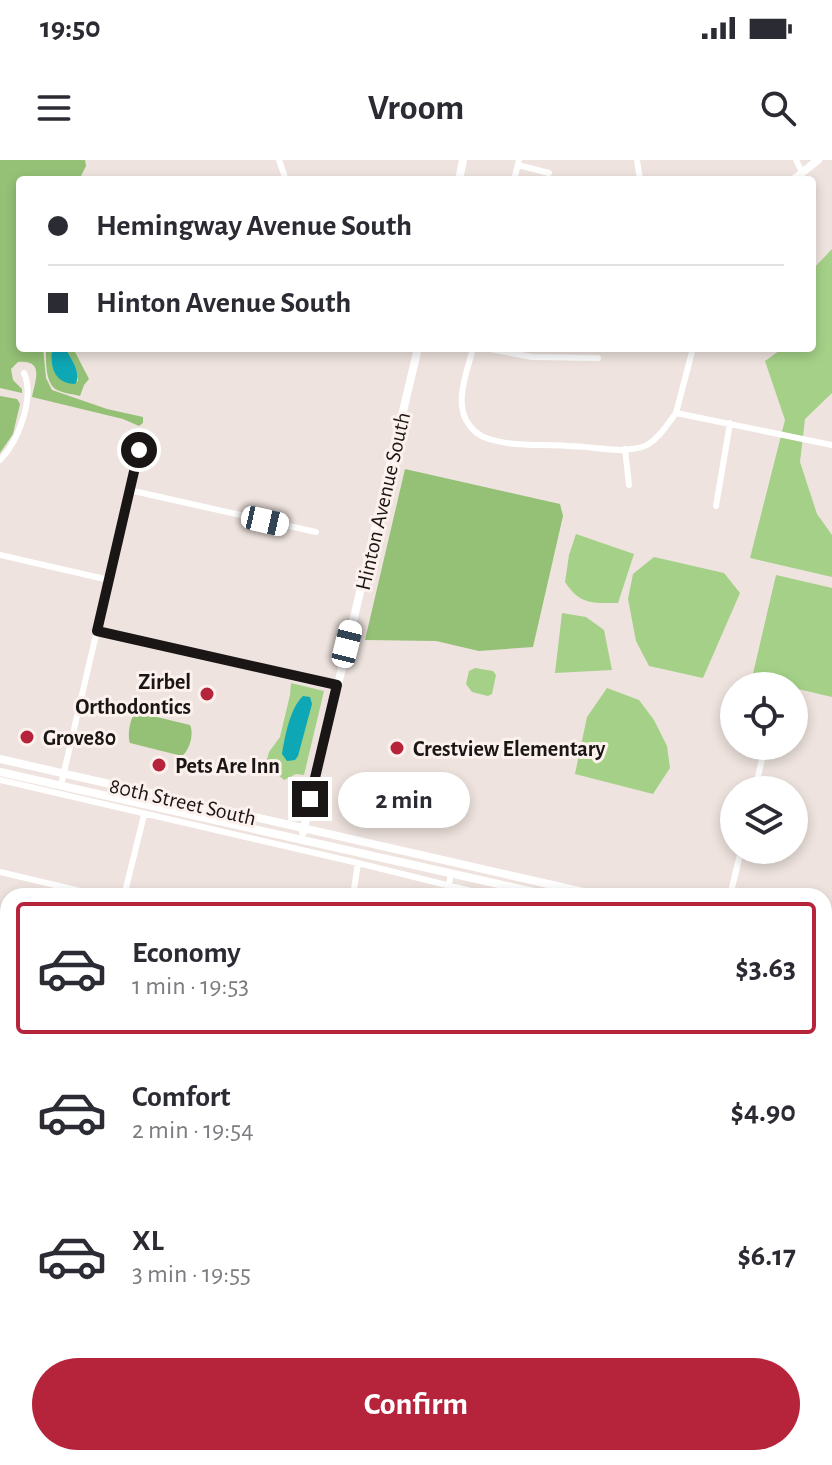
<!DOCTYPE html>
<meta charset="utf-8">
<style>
:root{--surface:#fff;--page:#f7f7f7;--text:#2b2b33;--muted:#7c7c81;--line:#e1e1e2;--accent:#b6243c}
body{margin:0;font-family:"Alegreya Sans",sans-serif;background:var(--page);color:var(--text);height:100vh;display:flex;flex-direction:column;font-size:30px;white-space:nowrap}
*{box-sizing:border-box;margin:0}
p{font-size:26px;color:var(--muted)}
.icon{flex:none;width:44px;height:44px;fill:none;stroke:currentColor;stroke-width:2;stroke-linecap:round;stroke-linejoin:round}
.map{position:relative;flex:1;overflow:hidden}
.panel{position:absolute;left:0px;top:728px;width:832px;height:578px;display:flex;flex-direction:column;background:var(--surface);border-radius:24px 24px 0 0;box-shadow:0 4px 12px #0003}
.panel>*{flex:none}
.top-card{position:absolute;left:16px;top:16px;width:800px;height:176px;border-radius:8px;box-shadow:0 4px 12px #0003;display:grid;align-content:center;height:176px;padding:0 32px;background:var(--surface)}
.controls{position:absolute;left:720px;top:512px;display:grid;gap:16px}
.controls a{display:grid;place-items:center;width:88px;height:88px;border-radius:50%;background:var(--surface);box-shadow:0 4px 12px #0003;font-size:40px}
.end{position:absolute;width:36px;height:36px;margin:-18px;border:10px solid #1a1615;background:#fff;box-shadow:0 0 0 4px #fff}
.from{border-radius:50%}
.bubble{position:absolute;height:56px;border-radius:28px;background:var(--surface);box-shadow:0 4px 12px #0003;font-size:26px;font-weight:600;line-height:56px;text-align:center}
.car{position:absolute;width:24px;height:48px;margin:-24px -12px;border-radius:10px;box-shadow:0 0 6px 2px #0007;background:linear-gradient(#fff 24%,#345 0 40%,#fff 0 76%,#345 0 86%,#fff 0)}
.top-card b{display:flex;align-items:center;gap:28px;height:76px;font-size:30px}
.top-card b+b{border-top:2px solid var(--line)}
.top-card i{width:20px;height:20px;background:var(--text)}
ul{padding:14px 0 0;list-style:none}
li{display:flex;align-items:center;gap:24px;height:132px;margin:0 16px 12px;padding:0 16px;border:4px solid transparent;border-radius:8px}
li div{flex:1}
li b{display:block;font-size:30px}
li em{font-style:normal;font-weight:600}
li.current{border-color:var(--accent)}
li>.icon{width:72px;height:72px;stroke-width:1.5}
.cta{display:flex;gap:16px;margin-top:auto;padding:16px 32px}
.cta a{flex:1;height:92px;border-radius:48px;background:var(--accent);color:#fff;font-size:32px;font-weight:600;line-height:92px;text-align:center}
.status{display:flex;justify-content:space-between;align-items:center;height:56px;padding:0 40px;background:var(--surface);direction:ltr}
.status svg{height:22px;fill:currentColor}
header{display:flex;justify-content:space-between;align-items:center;height:104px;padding:0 32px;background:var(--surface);font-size:36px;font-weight:600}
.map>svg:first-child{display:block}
.green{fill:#a4d187}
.forest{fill:#94c176}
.water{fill:#0ea7b5}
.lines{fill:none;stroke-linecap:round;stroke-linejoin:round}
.street{stroke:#fff;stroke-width:6}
.secondary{stroke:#fff;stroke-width:8}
.route{stroke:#1a1615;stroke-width:10}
.poi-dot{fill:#b6243c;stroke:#fcf1ec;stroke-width:3}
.labels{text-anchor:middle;stroke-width:6;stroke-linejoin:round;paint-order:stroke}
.street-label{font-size:22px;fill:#1a1615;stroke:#fcf1ec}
.poi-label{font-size:22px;font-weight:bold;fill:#1a1615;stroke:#fcf1ec;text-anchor:start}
</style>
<div class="status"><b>19:50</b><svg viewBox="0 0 49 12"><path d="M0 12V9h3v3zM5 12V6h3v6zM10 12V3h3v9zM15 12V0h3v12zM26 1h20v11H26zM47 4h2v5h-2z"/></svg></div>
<header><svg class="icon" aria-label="menu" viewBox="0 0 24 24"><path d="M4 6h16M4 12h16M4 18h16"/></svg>Vroom<svg class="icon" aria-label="search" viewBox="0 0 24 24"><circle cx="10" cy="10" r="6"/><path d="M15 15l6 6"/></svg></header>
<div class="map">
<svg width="832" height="1305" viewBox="0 0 832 1305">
<rect width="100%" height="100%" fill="#eee3de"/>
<path class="green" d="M 832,89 L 832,233 L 805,259 L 800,302 L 817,354 L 832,375 L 832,417 L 750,398 L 785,260 L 765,201 L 783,188 L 812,188 L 812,119 L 814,108 Z
M 576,374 L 634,394 L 618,443 C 592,443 580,445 565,422 L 569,395 Z
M 654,397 L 724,413 L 740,433 L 703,518 L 649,506 L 636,481 L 628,439 L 633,414 Z
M 776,415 L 832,428 L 832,537 L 794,528 L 794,526 L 785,526 L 752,518 Z
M 562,453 L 586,457 L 604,470 L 612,510 L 555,513 Z
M 475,508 L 493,511 L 496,515 L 492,534 L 488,536 L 472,532 L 466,524 L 469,511 Z
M 291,523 L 324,531 L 304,615 L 296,614 L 284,620 C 279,614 269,612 265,606 L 269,592 L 280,577 L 290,535 Z
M 607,528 L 639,540 L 654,560 L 667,586 L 670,608 L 653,634 L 575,614 L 587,557 Z
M 8,879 L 8,974 L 0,902 L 0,883 Z"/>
<path class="forest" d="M 0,0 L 85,0 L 86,6 L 79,20 L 20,20 L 20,188 L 43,188 L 46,218 L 52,230 L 107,249 L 143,257 L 143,263 L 139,266 L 123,259 L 32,237 C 35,221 45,199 18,202 L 11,209 L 13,220 L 22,229 L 22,233 L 0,228 Z
M 46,188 L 52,188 L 51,192 L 78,222 L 77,212 L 65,188 L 73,188 L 89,219 L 84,225 L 80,236 C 73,234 60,233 54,228 C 45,220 46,199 46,188 Z
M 0,236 L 17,239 L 20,244 L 13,274 L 0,293 Z
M 405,309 L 560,344 L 563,356 L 533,487 L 479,491 L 436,481 L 365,480 Z
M 136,552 L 190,565 C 194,573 190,589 183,595 L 178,595 L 130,583 C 127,576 130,557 136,552 Z"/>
<path class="water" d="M 52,188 L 65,188 L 67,191 C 72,201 82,214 75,224 C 54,223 50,207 52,188 Z
M 303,536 L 310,537 L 312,544 L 298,596 L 295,600 L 287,601 L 282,594 C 285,576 290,548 303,536 Z"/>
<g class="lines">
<path class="street" d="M 279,0 L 286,20
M 637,0 L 640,20
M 796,0 L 802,12
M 518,5 L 549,13
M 514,20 L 519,0
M 473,188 C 468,209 455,239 466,260 C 471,269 478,276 489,279 C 514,287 542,284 568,286 C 586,286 605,290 623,290 C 631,289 640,289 647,285 C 659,278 667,265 676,253 L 832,285
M 485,188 L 532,197 L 598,198
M 676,253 L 693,188
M 625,289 L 629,325
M 0,300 C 18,282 35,238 24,213
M 129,330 L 316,372
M 716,346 L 730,263
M 0,395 L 109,420
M 97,471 L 337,525
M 0,620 L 358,703 L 491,736
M 61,625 L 139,290 L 143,283 L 149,277
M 755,630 L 765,586
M 0,712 L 101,736
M 124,736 L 144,655
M 353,736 L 358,703
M 447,736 L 451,713
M 730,736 L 741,690
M 824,764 L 832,766
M 824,811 L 832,813
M 824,911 L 832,911
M 0,952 L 2,967 L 2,1028
M 824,1098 L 832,1091
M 824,1129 L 832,1137
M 0,1157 L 8,1166
M 0,1174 L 8,1167
M 824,1227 L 832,1229
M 0,1296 L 8,1289
M 739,1298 L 754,1305
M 138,1305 L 146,1298
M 301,1305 L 308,1298
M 443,1305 L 448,1298
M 588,1305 L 601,1298"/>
<path class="secondary" d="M 459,20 L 463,0
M 793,20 L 818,0
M 0,599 L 601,736
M 0,612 L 552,736
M 303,672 L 418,188
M 824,787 L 832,789
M 824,799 L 832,801
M 0,1028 L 8,1028
M 514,1298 L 522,1305"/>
</g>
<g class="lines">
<path class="route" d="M 139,290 L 97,471 L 337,525 L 310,639"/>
</g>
<g class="poi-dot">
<circle cx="207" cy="534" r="8"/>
<circle cx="27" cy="577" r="8"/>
<circle cx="397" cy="588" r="8"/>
<circle cx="159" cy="605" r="8"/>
</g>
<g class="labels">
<g class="street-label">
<text transform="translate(382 341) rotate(-77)" y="8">Hinton Avenue South</text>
<text transform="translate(183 641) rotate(13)" y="8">80th Street South</text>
</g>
<g class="poi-label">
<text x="191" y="529" text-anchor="end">Zirbel<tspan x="191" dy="25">Orthodontics</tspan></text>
<text x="43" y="585">Grove80</text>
<text x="413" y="596">Crestview Elementary</text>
<text x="175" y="613">Pets Are Inn</text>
</g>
</g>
</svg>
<div class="controls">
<a><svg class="icon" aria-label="locate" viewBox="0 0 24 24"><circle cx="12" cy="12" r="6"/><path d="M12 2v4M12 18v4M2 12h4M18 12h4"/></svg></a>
<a><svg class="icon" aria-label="layers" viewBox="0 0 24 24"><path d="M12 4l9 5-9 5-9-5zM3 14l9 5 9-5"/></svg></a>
</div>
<i class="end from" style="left:139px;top:290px"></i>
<i class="end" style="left:310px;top:639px"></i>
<div class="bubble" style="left:338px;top:612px;width:132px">2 min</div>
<i class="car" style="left:265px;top:361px;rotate:103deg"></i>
<i class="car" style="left:347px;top:484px;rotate:14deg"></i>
<div class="top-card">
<b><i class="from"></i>Hemingway Avenue South</b>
<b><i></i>Hinton Avenue South</b>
</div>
<section class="panel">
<ul>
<li class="current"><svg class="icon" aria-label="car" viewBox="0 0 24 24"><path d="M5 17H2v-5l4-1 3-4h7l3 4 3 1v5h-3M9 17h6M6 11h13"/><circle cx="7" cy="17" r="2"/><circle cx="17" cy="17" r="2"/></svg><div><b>Economy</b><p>1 min · 19:53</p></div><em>$3.63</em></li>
<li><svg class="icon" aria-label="car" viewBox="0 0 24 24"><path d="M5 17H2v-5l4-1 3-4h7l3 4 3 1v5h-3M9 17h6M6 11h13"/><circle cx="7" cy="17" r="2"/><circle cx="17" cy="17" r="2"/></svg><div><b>Comfort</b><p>2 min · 19:54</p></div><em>$4.90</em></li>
<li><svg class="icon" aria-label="car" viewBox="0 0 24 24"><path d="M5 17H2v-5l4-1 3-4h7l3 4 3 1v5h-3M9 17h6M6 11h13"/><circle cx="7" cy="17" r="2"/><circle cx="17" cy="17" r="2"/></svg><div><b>XL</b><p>3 min · 19:55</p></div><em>$6.17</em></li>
</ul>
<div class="cta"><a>Confirm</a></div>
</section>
</div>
